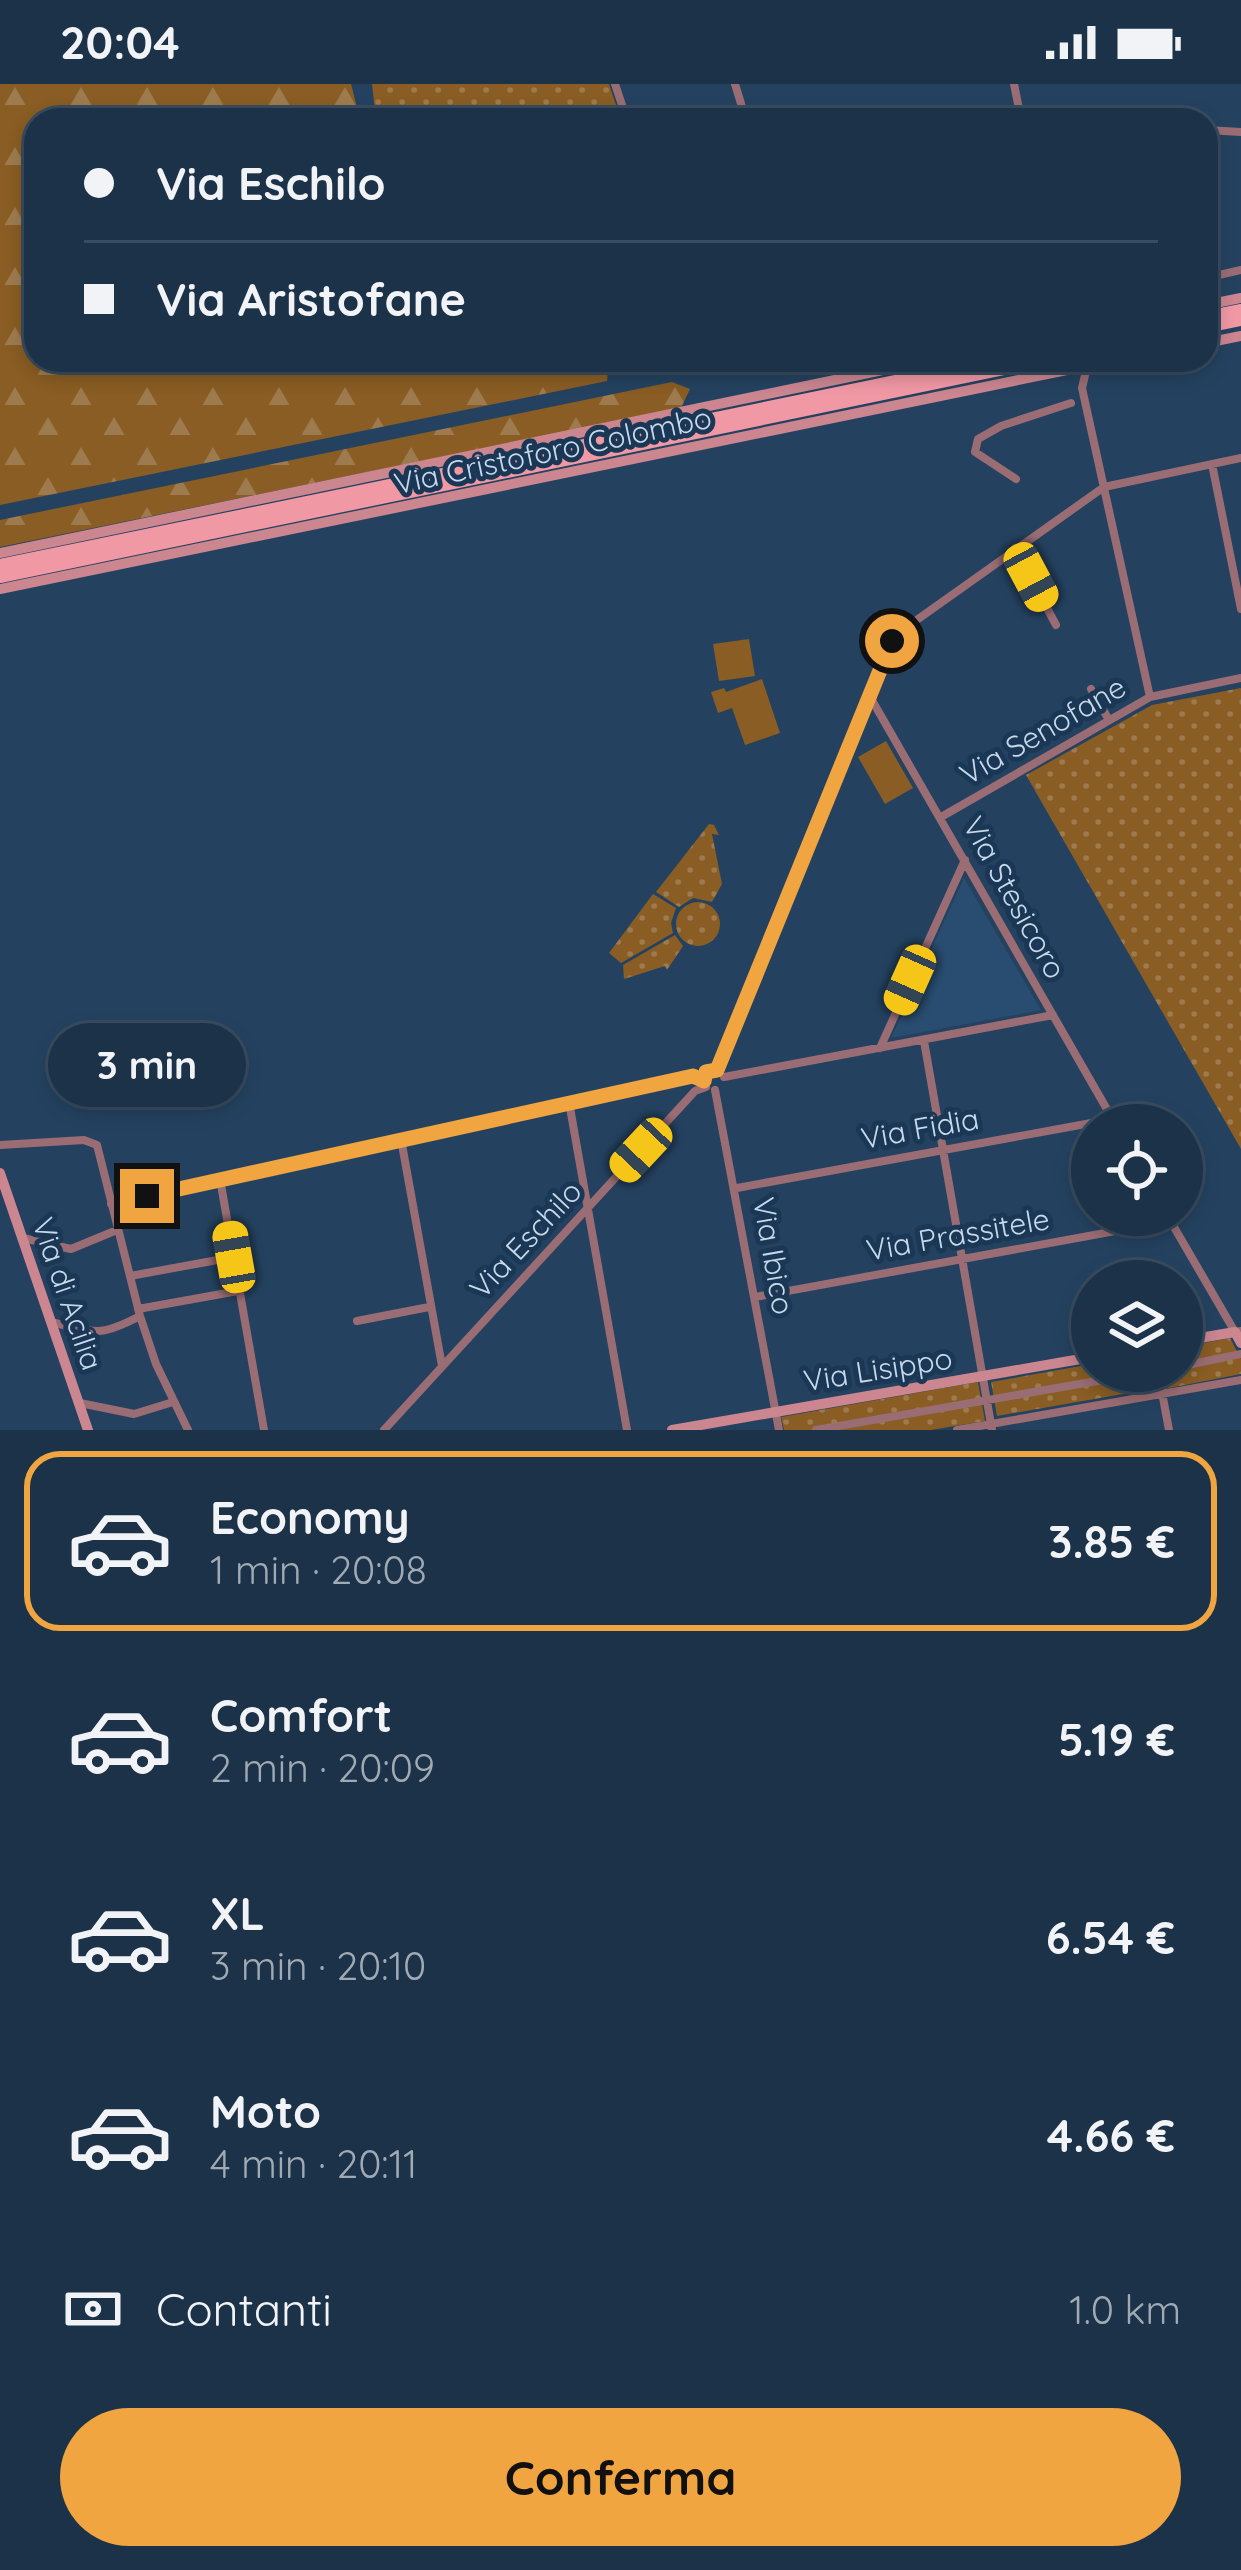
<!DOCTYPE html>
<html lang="it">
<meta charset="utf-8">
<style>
:root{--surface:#1b3248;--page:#243a4f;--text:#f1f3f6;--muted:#a0aab4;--line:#394d60;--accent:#f1a540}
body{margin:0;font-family:Quicksand,sans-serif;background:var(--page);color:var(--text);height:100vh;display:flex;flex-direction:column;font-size:45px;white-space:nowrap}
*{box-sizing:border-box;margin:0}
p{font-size:39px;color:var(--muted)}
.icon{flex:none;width:66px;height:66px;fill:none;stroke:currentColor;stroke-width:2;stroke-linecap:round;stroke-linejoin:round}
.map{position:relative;height:1346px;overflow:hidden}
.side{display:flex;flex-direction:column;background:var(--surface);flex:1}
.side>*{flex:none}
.top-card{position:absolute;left:24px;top:24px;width:1194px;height:264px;border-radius:36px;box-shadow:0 6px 18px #0003,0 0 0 3px var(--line);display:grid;align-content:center;height:264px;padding:0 60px;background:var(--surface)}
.buttons{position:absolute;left:1071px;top:1020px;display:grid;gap:24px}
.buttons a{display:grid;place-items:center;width:132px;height:132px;border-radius:50%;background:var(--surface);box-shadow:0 6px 18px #0003,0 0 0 3px var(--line);font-size:60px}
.end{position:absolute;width:54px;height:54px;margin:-27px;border:15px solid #f1a540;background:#111;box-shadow:0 0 0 6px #111}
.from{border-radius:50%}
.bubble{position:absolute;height:84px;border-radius:42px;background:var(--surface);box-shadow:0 6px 18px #0003,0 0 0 3px var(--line);font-size:39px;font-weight:700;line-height:84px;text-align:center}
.car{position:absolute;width:36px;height:72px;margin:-36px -18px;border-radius:15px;box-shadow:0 0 9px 3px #0007;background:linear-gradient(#f5c518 24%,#345 0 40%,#f5c518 0 76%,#345 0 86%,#f5c518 0)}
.top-card b{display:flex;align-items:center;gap:42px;height:114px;font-size:45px}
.top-card b+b{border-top:3px solid var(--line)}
.top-card i{width:30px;height:30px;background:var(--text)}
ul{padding:21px 0 0;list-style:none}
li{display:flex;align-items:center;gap:36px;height:180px;margin:0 24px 18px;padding:0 36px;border:6px solid transparent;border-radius:36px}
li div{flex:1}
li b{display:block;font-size:45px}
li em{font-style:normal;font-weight:700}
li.on{border-color:var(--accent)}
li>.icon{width:108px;height:108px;stroke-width:1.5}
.pay{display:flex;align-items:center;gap:30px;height:132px;padding:0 60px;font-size:45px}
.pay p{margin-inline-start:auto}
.action{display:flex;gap:24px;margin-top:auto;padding:24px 60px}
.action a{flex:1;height:138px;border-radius:72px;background:var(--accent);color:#111;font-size:48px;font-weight:700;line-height:138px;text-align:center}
.status{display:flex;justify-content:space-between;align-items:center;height:84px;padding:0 60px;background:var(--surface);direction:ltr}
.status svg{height:33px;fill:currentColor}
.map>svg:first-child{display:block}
.built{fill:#294d70}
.grass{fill:url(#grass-dots)}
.forest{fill:url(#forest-firs)}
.pitch{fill:#895d23}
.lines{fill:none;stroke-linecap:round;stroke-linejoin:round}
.street{stroke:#9a6d74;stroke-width:8}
.secondary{stroke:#cb8690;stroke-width:10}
.primary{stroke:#f198a5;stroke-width:12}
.route{stroke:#f1a540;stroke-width:15}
.labels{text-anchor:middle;stroke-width:10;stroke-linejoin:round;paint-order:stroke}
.street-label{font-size:30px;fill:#c7d8ea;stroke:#1a3755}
</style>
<div class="status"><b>20:04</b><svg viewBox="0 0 49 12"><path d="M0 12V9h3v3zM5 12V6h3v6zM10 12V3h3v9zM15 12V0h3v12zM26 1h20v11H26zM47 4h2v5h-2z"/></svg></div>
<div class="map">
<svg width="1241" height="1346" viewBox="0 0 1241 1346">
<defs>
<pattern id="grass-dots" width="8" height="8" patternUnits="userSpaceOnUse" patternTransform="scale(3)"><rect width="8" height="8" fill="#895d23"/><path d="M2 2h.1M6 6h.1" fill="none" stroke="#9d7b4e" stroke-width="1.8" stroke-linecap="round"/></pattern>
<pattern id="forest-firs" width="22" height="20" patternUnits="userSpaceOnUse" patternTransform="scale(3)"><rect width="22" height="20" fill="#895d23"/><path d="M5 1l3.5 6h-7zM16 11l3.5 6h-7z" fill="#9d7b4e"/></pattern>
</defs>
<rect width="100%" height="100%" fill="#244260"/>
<path class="built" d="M 964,794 L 1041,926 L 891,954 Z"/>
<path class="grass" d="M 372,0 L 609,0 L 621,36 L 376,36 Z
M 1241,604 L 1241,1065 L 1026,691 L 1152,621 Z
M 709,740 L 714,741 L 719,751 L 712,750 L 722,800 L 712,818 L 693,814 L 679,823 L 656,808 Z
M 653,810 L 676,824 L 671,839 L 673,849 L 621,879 L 609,869 Z
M676 840a22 22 0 1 1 44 0a22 22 0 1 1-44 0Z
M 675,851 L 683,862 L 667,886 L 665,882 L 624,895 L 623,881 Z
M 1230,1254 L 1241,1275 L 1241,1290 L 1164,1305 L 1160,1287 L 1182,1287 L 1182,1263 Z
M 1092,1280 L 1092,1287 L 1154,1287 L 1157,1304 L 997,1332 L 991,1298 Z
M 978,1298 L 985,1337 L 931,1346 L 784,1346 L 781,1333 Z"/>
<path class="forest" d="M 0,0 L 351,0 L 360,35 L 36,36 L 36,276 L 597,276 L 608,286 L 607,297 L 0,421 Z
M 672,298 L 690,305 L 681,324 L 0,463 L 0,436 Z"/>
<path class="pitch" d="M 749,555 L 755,592 L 719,597 L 713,560 Z
M 762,595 L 780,649 L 745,661 L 732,624 L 718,629 L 711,608 L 724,604 L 726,608 Z
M 886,657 L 913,704 L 885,720 L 858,673 Z"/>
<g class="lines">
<path class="street" d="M 615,0 L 627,36
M 735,0 L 746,36
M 1014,0 L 1021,35
M 954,36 L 987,32 L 1033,36
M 1206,46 L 1241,48
M 1206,194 L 1241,186
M 1087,283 L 1082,304 L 1150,613
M 1212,380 L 1241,525
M 1016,395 L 975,368 L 978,355 L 1001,342 L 1071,319
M 1015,464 L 1056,541
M 1091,605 L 1109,636
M 869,611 L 1116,1041
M 941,733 L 1150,613 L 1241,594
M 924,957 L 992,1346
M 880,964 L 965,776
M 717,986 L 897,550 L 1104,403 L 1241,374
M 724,993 L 1053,931
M 715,1006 L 779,1346
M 569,1018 L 627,1346
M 401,1055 L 442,1282
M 0,1061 L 84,1056 L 97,1061 L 140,1232 L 156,1280 L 188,1346
M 220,1095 L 264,1346
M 737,1104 L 1113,1035
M 111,1120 L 693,992 L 703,996
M 1167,1131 L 1235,1248 L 1241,1247
M 23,1154 L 71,1165 L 117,1146
M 130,1192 L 234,1173
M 755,1213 L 1170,1137
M 138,1225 L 238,1207
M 357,1237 L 429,1223
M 51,1238 C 95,1248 98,1254 140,1232
M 1182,1282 L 1241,1270
M 1158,1287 L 1169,1346
M 80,1319 L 134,1330 L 173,1318
M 384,1346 L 695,1007 L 706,1003
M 816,1346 L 1154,1287
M 957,1346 L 1241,1296"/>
<path class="secondary" d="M 1206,221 L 1241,214
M 1206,259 L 1241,252
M 0,469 L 931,276
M 0,505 L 1116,276
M 0,1089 L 88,1346
M 1182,1257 L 1235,1248 L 1241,1259
M 672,1346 L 1092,1273"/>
<path class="primary" d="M 1206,233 L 1241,226
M 1206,243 L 1241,236
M 0,481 L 998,276
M 0,493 L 1048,276"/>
</g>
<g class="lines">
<path class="route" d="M 147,1112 L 693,992 L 704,997 L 706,988 L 717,986 L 892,557"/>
</g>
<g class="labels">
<g class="street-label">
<text transform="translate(553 367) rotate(-12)" y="10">Via Cristoforo Colombo</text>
<text transform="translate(1043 647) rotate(-30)" y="10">Via Senofane</text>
<text transform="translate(1014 814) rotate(61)" y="10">Via Stesicoro</text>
<text transform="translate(920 1045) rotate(-10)" y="10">Via Fidia</text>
<text transform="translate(958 1151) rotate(-10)" y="10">Via Prassitele</text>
<text transform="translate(526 1156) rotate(-47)" y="10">Via Eschilo</text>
<text transform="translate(773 1172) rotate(80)" y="10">Via Ibico</text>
<text transform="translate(67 1210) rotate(71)" y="10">Via di Acilia</text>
<text transform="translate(878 1286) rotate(-9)" y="10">Via Lisippo</text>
</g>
</g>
</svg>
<div class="buttons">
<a><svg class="icon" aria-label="locate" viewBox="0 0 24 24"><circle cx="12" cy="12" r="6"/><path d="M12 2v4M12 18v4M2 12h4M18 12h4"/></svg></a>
<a><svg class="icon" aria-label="layers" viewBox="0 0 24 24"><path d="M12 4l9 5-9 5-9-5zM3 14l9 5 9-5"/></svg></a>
</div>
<i class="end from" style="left:892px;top:557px"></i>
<i class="end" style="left:147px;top:1112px"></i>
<div class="bubble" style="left:48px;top:939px;width:198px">3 min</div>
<i class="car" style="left:1031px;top:493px;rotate:152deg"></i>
<i class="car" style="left:910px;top:896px;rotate:204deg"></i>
<i class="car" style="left:641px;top:1066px;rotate:223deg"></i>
<i class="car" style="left:234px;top:1173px;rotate:350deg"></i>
<div class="top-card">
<b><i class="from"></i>Via Eschilo</b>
<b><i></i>Via Aristofane</b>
</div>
</div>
<section class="side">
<ul>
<li class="on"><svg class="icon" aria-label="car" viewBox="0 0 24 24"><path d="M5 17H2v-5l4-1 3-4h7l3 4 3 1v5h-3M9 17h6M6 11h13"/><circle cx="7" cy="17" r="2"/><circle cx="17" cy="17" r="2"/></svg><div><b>Economy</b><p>1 min · 20:08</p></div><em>3.85 €</em></li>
<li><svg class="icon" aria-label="car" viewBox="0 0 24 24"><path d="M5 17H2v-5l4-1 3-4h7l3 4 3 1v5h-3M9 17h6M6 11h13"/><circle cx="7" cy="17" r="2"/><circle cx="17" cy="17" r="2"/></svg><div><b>Comfort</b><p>2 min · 20:09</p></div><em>5.19 €</em></li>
<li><svg class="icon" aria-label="car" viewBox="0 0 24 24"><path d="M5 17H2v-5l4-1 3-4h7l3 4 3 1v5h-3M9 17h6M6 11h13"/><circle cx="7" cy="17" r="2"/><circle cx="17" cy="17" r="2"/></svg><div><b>XL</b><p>3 min · 20:10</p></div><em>6.54 €</em></li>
<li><svg class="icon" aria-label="car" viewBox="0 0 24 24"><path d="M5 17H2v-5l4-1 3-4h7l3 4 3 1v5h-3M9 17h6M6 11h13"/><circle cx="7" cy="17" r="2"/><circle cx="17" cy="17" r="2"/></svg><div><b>Moto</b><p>4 min · 20:11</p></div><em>4.66 €</em></li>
</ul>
<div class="pay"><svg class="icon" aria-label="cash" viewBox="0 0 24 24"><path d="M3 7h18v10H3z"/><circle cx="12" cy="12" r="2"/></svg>Contanti<p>1.0 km</p></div>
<div class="action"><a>Conferma</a></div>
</section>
